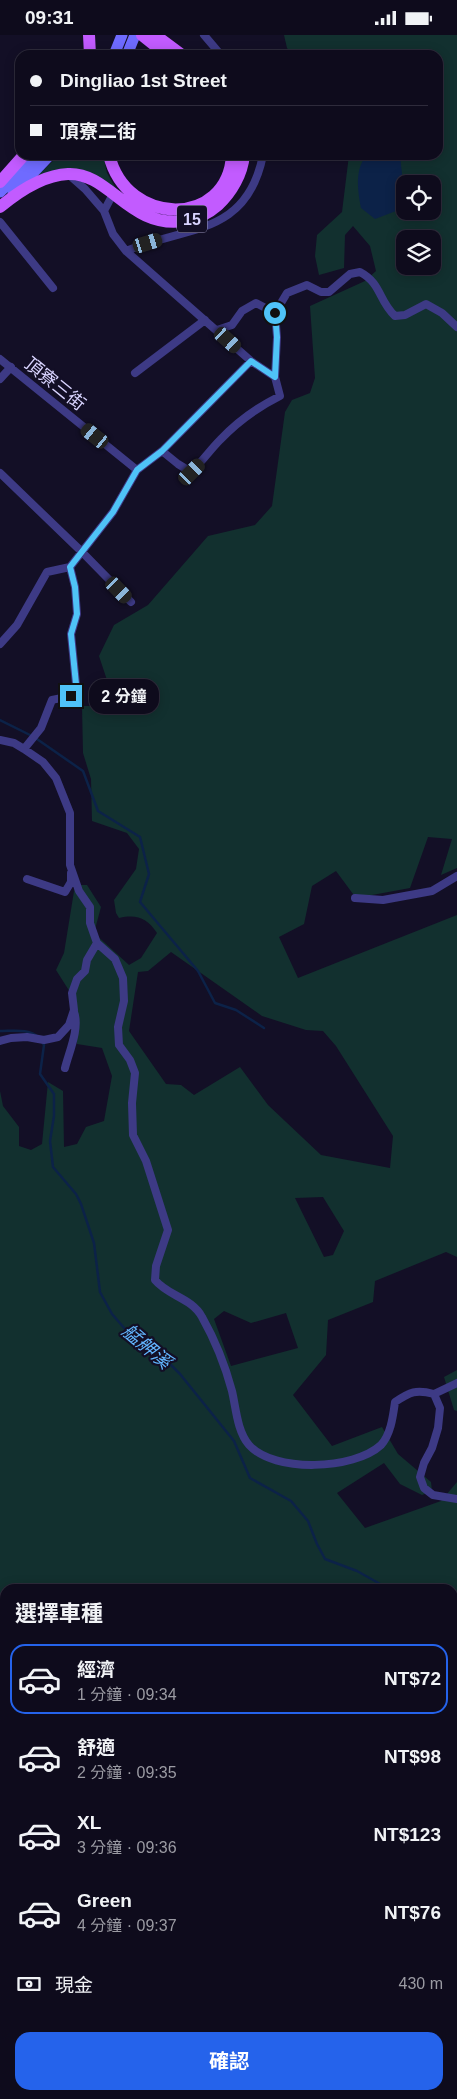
<!DOCTYPE html>
<html lang="zh-TW">
<meta charset="utf-8">
<style>
:root{--surface:#0e0b1c;--page:#1c1929;--text:#f1f3f6;--muted:#9b9ba3;--line:#2e2b3b;--accent:#2563eb}
body{margin:0;font-family:Helvetica,"Noto Sans TC",sans-serif;background:var(--page);color:var(--text);height:100vh;display:flex;flex-direction:column;font-size:19px;white-space:nowrap}
*{box-sizing:border-box;margin:0}
p{font-size:16px;color:var(--muted)}
.icon{flex:none;width:28px;height:28px;fill:none;stroke:currentColor;stroke-width:2;stroke-linecap:round;stroke-linejoin:round}
.map{position:relative;flex:1;overflow:hidden}
.sheet{position:absolute;left:0px;top:1549px;width:458px;height:516px;display:flex;flex-direction:column;background:var(--surface);border-radius:15px 15px 0 0;box-shadow:0 2px 12px #0003,0 0 0 1px var(--line)}
.sheet>*{flex:none}
.top-card{position:absolute;left:15px;top:15px;width:428px;height:110px;border-radius:15px;box-shadow:0 2px 12px #0003,0 0 0 1px var(--line);display:grid;align-content:center;height:110px;padding:0 15px;background:var(--surface)}
.fabs{position:absolute;left:396px;top:140px;display:grid;gap:10px}
.fabs a{display:grid;place-items:center;width:45px;height:45px;border-radius:10px;background:var(--surface);box-shadow:0 2px 12px #0003,0 0 0 1px var(--line);font-size:25px}
.end{position:absolute;width:22px;height:22px;margin:-11px;border:6px solid #4fc3f7;background:#111;box-shadow:0 0 0 2px #111}
.from{border-radius:50%}
.bubble{position:absolute;height:35px;border-radius:15px;background:var(--surface);box-shadow:0 2px 12px #0003,0 0 0 1px var(--line);font-size:16px;font-weight:700;line-height:35px;text-align:center}
.car{position:absolute;width:15px;height:30px;margin:-15px -8px;border-radius:6px;box-shadow:0 0 4px 1px #0007;background:linear-gradient(#222 24%,#8ab4d8 0 40%,#222 0 76%,#8ab4d8 0 86%,#222 0)}
.top-card b{display:flex;align-items:center;gap:18px;height:48px;font-size:19px}
.top-card b+b{border-top:1px solid var(--line)}
.top-card i{width:12px;height:12px;background:var(--text)}
ul{padding:0;list-style:none}
li{display:flex;align-items:center;gap:15px;height:70px;margin:0 10px 8px;padding:0 5px;border:2px solid transparent;border-radius:15px}
li div{flex:1}
li b{display:block;font-size:19px}
li em{font-style:normal;font-weight:700}
li.current{border-color:var(--accent)}
li>.icon{width:45px;height:45px;stroke-width:1.5}
h2{padding:0 15px;font-size:22px;line-height:60px}
.pay{display:flex;align-items:center;gap:12px;height:55px;padding:0 15px;font-size:19px}
.pay p{margin-inline-start:auto}
.cta{display:flex;gap:10px;margin-top:auto;padding:10px 15px}
.cta a{flex:1;height:58px;border-radius:15px;background:var(--accent);color:#fff;font-size:20px;font-weight:700;line-height:58px;text-align:center}
.status{display:flex;justify-content:space-between;align-items:center;height:35px;padding:0 25px;background:var(--surface);direction:ltr}
.status svg{height:14px;fill:currentColor}
.map>svg:first-child{display:block}
.green{fill:#12302f;fill-rule:evenodd}
.water{fill:#0c2248}
.lines{fill:none;stroke-linecap:round;stroke-linejoin:round}
.stream{stroke:#0c2248;stroke-width:2.5}
.street{stroke:#3d3a85;stroke-width:8}
.secondary{stroke:#6f6bff;stroke-width:11}
.primary{stroke:#c25bff;stroke-width:12}
.route{stroke:#4fc3f7;stroke-width:6}
.labels{text-anchor:middle;stroke-width:4.5;stroke-linejoin:round;paint-order:stroke}
.shield{fill:#130f26;stroke:#9e99be;stroke-width:1}
.shield-label{font-size:16px;font-weight:bold;fill:#d9d4ff}
.street-label{font-size:18px;fill:#d9d4ff;stroke:#130f26}
.water-label{font-size:19px;font-style:italic;fill:#62b6ff;stroke:#130f26}
</style>
<div class="status"><b>09:31</b><svg viewBox="0 0 49 12"><path d="M0 12V9h3v3zM5 12V6h3v6zM10 12V3h3v9zM15 12V0h3v12zM26 1h20v11H26zM47 4h2v5h-2z"/></svg></div>
<div class="map">
<svg width="457" height="2064" viewBox="0 0 457 2064">
<rect width="100%" height="100%" fill="#130f26"/>
<path class="green" d="M 284,0 L 457,0 L 457,833 L 441,840 L 452,804 L 428,802 L 410,853 L 356,863 L 336,836 L 312,851 L 304,889 L 279,902 L 298,943 L 457,880 L 457,1222 L 446,1217 L 375,1246 L 373,1267 L 328,1285 L 326,1320 L 293,1360 L 332,1411 L 382,1392 L 398,1419 L 431,1447 L 432,1456 L 422,1460 L 400,1449 L 384,1428 L 337,1458 L 365,1493 L 441,1466 L 457,1447 L 457,2064 L 0,2064 L 0,1056 L 3,1071 L 19,1092 L 19,1111 L 31,1115 L 42,1109 L 48,1047 L 63,1056 L 64,1112 L 77,1109 L 86,1092 L 104,1086 L 112,1041 L 102,1013 L 77,1009 L 75,965 L 56,935 L 64,918 L 75,850 L 87,850 L 101,872 L 94,898 L 129,930 L 141,923 L 157,898 C 147,883 137,879 119,883 L 116,878 L 114,865 L 136,834 L 139,814 L 127,798 L 92,786 L 91,744 L 83,718 L 82,671 L 96,671 L 105,664 L 107,645 L 99,621 L 114,590 L 148,570 L 208,501 L 255,490 L 272,471 L 285,377 L 292,365 L 310,358 L 315,343 L 310,271 L 365,246 L 376,236 L 370,211 L 353,191 L 345,200 L 344,233 L 319,240 L 315,221 L 317,200 L 342,177 L 349,120 L 438,120 L 438,20 L 292,20 L 287,13 ZM 405,149 L 432,149 L 432,176 L 405,176 ZM 405,204 L 432,204 L 432,231 L 405,231 ZM 171,917 L 262,981 L 306,995 L 323,996 L 336,1011 L 393,1101 L 390,1133 L 321,1120 L 268,1070 L 240,1032 L 194,1060 L 181,1050 L 166,1049 L 129,996 L 138,937 L 148,936 ZM 323,1162 L 344,1196 L 333,1220 L 324,1222 L 295,1163 ZM 224,1276 L 251,1288 L 286,1278 L 298,1313 L 231,1331 L 214,1284 ZM 5,1554 L 452,1554 L 452,2060 L 5,2060 Z
M 59,120 L 103,120 L 107,138 L 119,159 L 84,138 L 29,149 Z
M 457,1335 L 457,1376 L 454,1375 L 444,1342 Z"/>
<path class="water" d="M 367,120 L 400,120 L 404,158 L 396,176 L 375,184 L 361,173 C 358,156 354,134 367,120 Z"/>
<g class="lines">
<path class="stream" d="M 0,685 L 34,702 L 83,736 L 98,776 L 140,802 L 149,839 L 140,867 L 198,936 L 215,968 L 236,975 L 264,993
M 0,996 C 13,996 30,993 39,1003
M 42,1007 L 44,1010 L 40,1039 L 54,1059 L 54,1081 L 50,1106 L 53,1132 L 76,1159 L 81,1169 L 94,1208 L 100,1257 L 112,1279 L 125,1294 L 164,1323 L 180,1339 L 234,1406 L 250,1443 L 291,1466 L 308,1486 L 317,1509 L 325,1524 L 357,1536 L 389,1554"/>
<path class="street" d="M 204,0 L 221,20
M 68,139 L 85,154 L 104,176
M 113,159 L 104,176 L 113,199 L 126,216 L 251,326 L 275,342
M 0,187 L 53,253
M 126,216 C 186,191 247,201 263,120
M 275,278 L 287,258 L 307,250 L 321,257 L 329,257 L 350,239 L 360,237 C 382,249 378,265 395,281 L 405,280 L 426,269 L 442,278 L 457,292
M 0,324 L 137,435
M 135,338 L 205,285
M 0,344 L 11,332
M 162,416 L 178,429 L 191,437 C 202,427 210,415 220,405 C 237,387 258,372 280,361 L 275,342 L 277,302 L 275,278 L 256,268 L 242,276 L 232,290 L 217,295
M 0,438 L 82,517 L 131,567
M 0,609 L 17,590 L 47,537 L 70,532 L 113,477 L 137,435 L 162,416 L 251,326
M 0,705 L 14,708 L 24,714 L 43,727 L 56,743 L 70,778 L 70,830 L 79,856 L 90,872 L 90,888 L 97,908 L 115,924 L 123,943 L 124,966 L 118,992 L 119,1010 L 130,1025 L 135,1038 L 132,1068 L 133,1100 L 146,1126 L 168,1195 L 156,1231 L 155,1245 C 168,1261 192,1263 202,1282 C 215,1305 225,1330 232,1356 C 236,1373 237,1396 249,1410 C 274,1438 354,1435 381,1410 C 391,1399 393,1381 395,1367 C 410,1357 416,1354 434,1359 L 440,1373 L 438,1393 L 432,1413 L 424,1428 L 420,1442 L 424,1453 L 433,1460 L 457,1464
M 24,714 L 41,693 L 52,665 C 64,662 74,663 76,649 L 71,599 L 77,579 L 75,552 L 70,532
M 27,844 L 65,857 L 71,847 L 71,838
M 355,863 L 383,865 L 432,856 L 457,841
M 0,1006 L 11,1003 L 27,1002 L 44,1005 L 58,1002 L 69,990 L 74,975 L 72,958 L 77,944 L 85,936 L 87,925 L 97,908
M 65,1033 C 69,1017 80,993 74,977
M 434,1359 L 457,1348
M 452,1608 L 457,1608"/>
<path class="secondary" d="M 114,20 L 122,0
M 127,20 L 135,0
M 0,157 L 37,120
M 13,159 L 50,120"/>
<path class="primary" d="M 89,0 L 90,20
M 142,0 L 167,20
M 155,0 L 182,20
M 109,120 C 127,193 228,192 232,120
M 0,147 L 24,120
M 0,172 C 18,157 43,140 68,139 C 110,137 129,194 184,186 C 197,184 209,178 218,170 C 232,157 242,139 244,120"/>
</g>
<g class="lines">
<path class="route" d="M 71,661 L 75,656 L 76,649 L 71,599 L 77,579 L 75,552 L 70,532 L 113,477 L 137,435 L 162,416 L 251,326 L 275,342 L 277,302 L 275,278"/>
</g>
<g class="labels">
<rect class="shield" x="177" y="170.5" width="30" height="27" rx="4"/>
<g class="shield-label">
<text x="192" y="190">15</text>
</g>
<g class="street-label">
<text transform="translate(55 349) rotate(39)" y="6">頂寮三街</text>
</g>
<g class="water-label">
<text transform="translate(147 1311) rotate(40)" y="7">艋舺溪</text>
</g>
</g>
</svg>
<div class="fabs">
<a><svg class="icon" aria-label="locate" viewBox="0 0 24 24"><circle cx="12" cy="12" r="6"/><path d="M12 2v4M12 18v4M2 12h4M18 12h4"/></svg></a>
<a><svg class="icon" aria-label="layers" viewBox="0 0 24 24"><path d="M12 4l9 5-9 5-9-5zM3 14l9 5 9-5"/></svg></a>
</div>
<i class="end from" style="left:275px;top:278px"></i>
<i class="end" style="left:71px;top:661px"></i>
<div class="bubble" style="left:89px;top:644px;width:70px">2 分鐘</div>
<i class="car" style="left:148px;top:208px;rotate:73deg"></i>
<i class="car" style="left:228px;top:305px;rotate:132deg"></i>
<i class="car" style="left:95px;top:401px;rotate:309deg"></i>
<i class="car" style="left:192px;top:437px;rotate:45deg"></i>
<i class="car" style="left:119px;top:555px;rotate:136deg"></i>
<div class="top-card">
<b><i class="from"></i>Dingliao 1st Street</b>
<b><i></i>頂寮二街</b>
</div>
<section class="sheet">
<h2>選擇車種</h2>
<ul>
<li class="current"><svg class="icon" aria-label="car" viewBox="0 0 24 24"><path d="M5 17H2v-5l4-1 3-4h7l3 4 3 1v5h-3M9 17h6M6 11h13"/><circle cx="7" cy="17" r="2"/><circle cx="17" cy="17" r="2"/></svg><div><b>經濟</b><p>1 分鐘 · 09:34</p></div><em>NT$72</em></li>
<li><svg class="icon" aria-label="car" viewBox="0 0 24 24"><path d="M5 17H2v-5l4-1 3-4h7l3 4 3 1v5h-3M9 17h6M6 11h13"/><circle cx="7" cy="17" r="2"/><circle cx="17" cy="17" r="2"/></svg><div><b>舒適</b><p>2 分鐘 · 09:35</p></div><em>NT$98</em></li>
<li><svg class="icon" aria-label="car" viewBox="0 0 24 24"><path d="M5 17H2v-5l4-1 3-4h7l3 4 3 1v5h-3M9 17h6M6 11h13"/><circle cx="7" cy="17" r="2"/><circle cx="17" cy="17" r="2"/></svg><div><b>XL</b><p>3 分鐘 · 09:36</p></div><em>NT$123</em></li>
<li><svg class="icon" aria-label="car" viewBox="0 0 24 24"><path d="M5 17H2v-5l4-1 3-4h7l3 4 3 1v5h-3M9 17h6M6 11h13"/><circle cx="7" cy="17" r="2"/><circle cx="17" cy="17" r="2"/></svg><div><b>Green</b><p>4 分鐘 · 09:37</p></div><em>NT$76</em></li>
</ul>
<div class="pay"><svg class="icon" aria-label="cash" viewBox="0 0 24 24"><path d="M3 7h18v10H3z"/><circle cx="12" cy="12" r="2"/></svg>現金<p>430 m</p></div>
<div class="cta"><a>確認</a></div>
</section>
</div>
